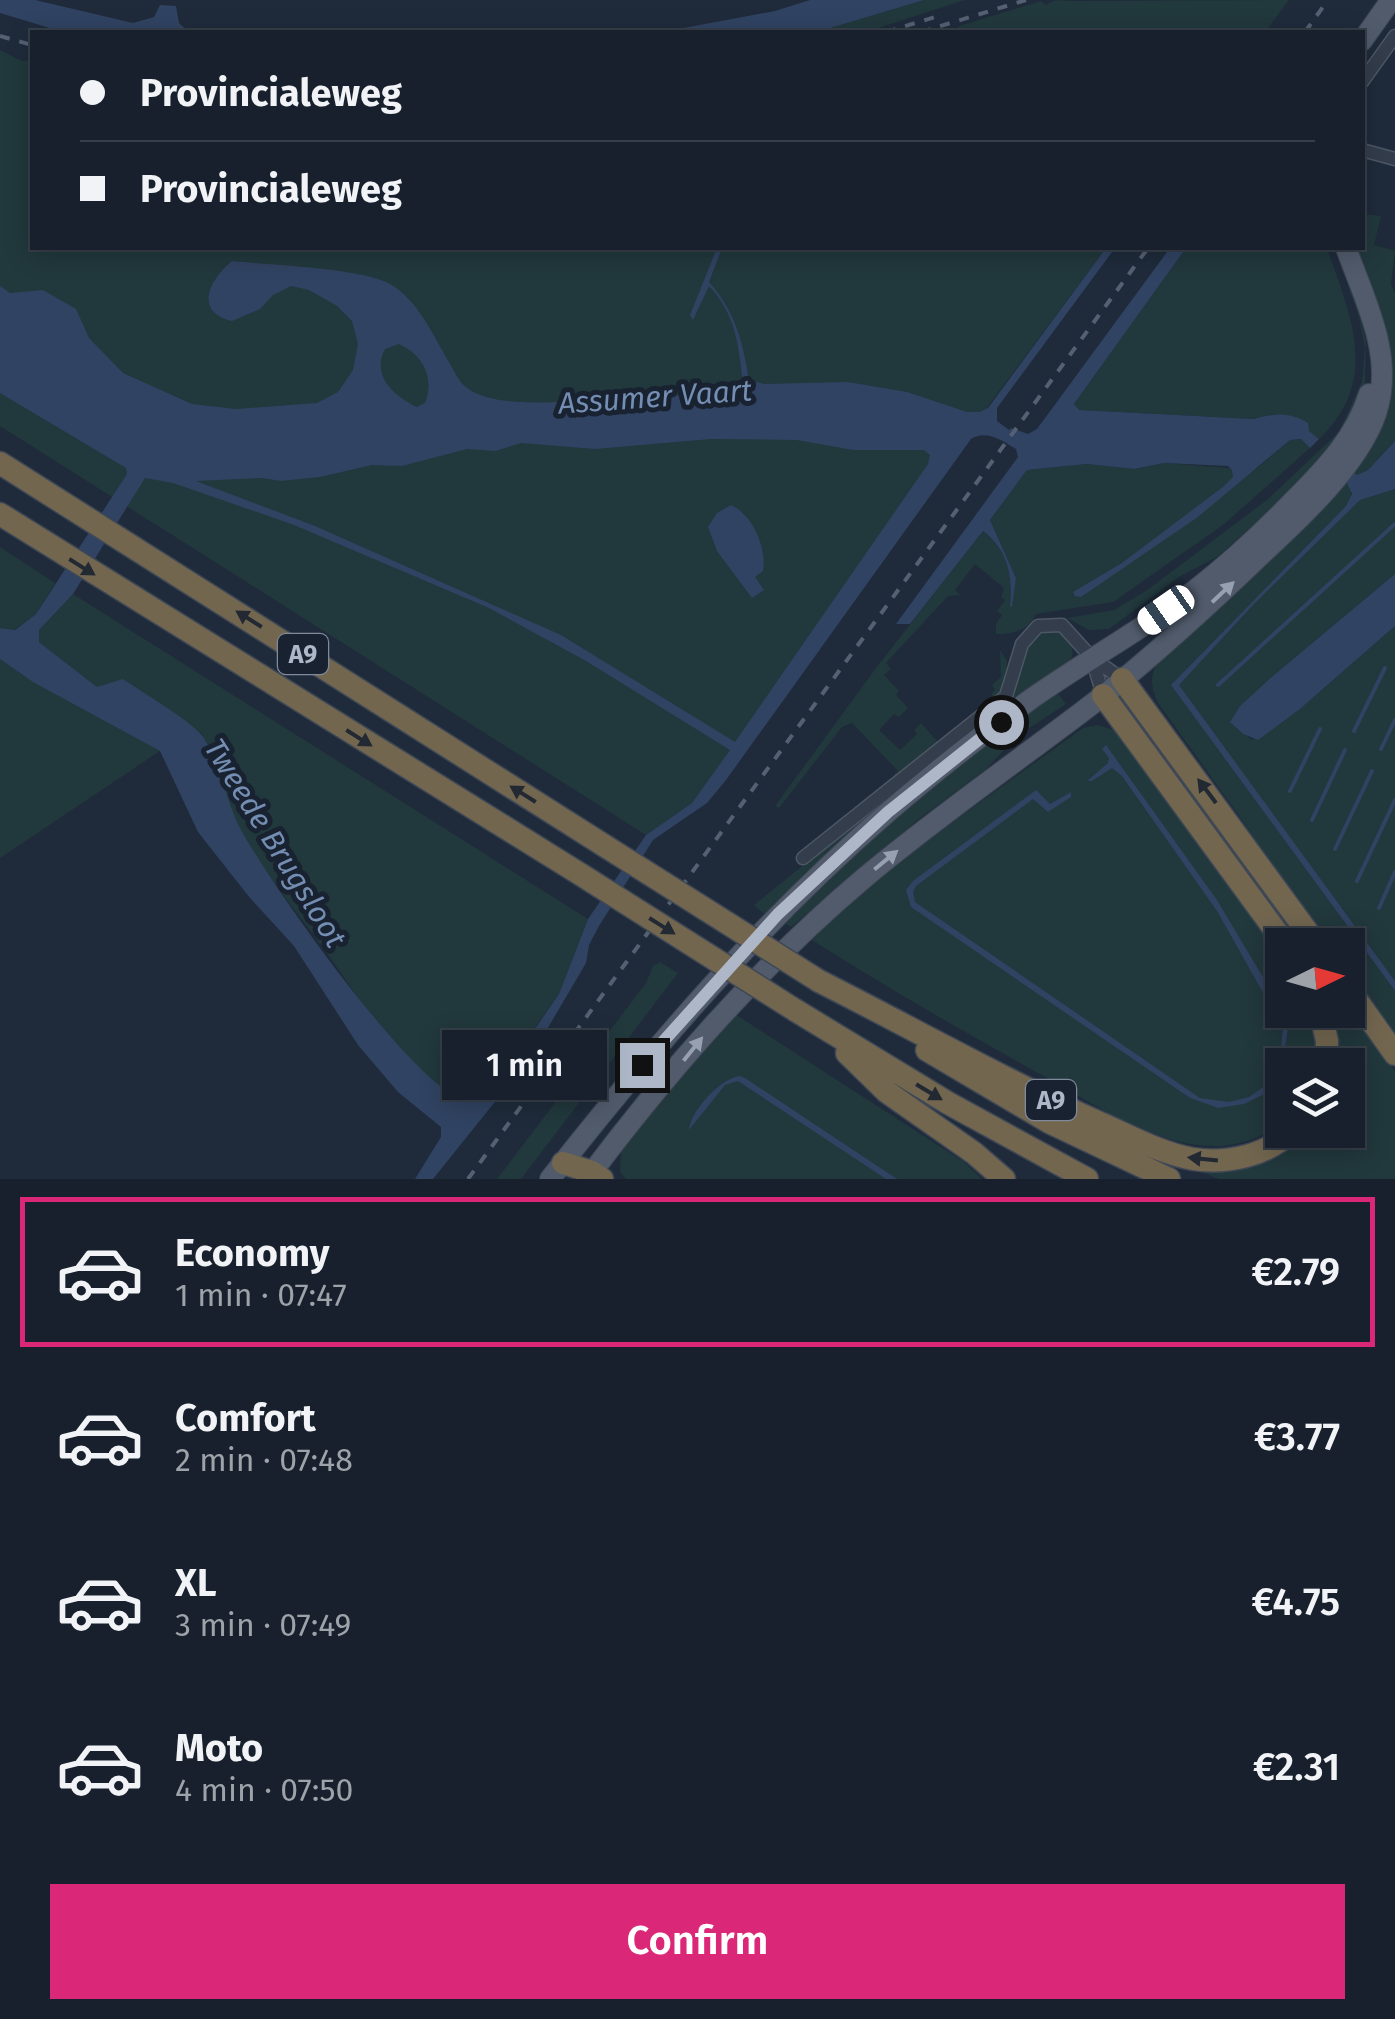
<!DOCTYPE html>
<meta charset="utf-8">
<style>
:root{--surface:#17202c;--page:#242d38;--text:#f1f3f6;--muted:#9ea3a9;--line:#363e48;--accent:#db2777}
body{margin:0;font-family:"Fira Sans",sans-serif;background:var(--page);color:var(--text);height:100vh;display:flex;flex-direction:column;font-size:38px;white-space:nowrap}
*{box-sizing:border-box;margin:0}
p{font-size:32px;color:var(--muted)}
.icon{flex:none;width:55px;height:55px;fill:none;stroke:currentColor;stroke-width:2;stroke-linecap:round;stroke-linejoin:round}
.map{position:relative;height:1179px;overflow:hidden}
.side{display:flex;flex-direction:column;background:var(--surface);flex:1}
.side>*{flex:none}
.top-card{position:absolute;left:30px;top:30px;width:1335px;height:220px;border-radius:0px;box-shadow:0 5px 25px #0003,0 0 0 2px var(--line);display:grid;align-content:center;height:220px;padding:0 50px;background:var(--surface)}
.needle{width:65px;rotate:85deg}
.tools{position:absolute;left:1265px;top:928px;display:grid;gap:20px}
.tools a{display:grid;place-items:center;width:100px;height:100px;border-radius:0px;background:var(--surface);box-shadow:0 5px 25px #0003,0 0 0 2px var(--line);font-size:50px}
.end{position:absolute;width:45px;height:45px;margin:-22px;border:12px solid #aeb7c8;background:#111;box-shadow:0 0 0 5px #111}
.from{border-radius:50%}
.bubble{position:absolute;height:70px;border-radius:0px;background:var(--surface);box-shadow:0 5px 25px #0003,0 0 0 2px var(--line);font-size:32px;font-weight:600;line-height:70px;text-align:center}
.car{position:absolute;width:30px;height:60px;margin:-30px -15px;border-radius:12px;box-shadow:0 0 8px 2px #0007;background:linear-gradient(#fff 24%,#345 0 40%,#fff 0 76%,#345 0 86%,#fff 0)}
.top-card b{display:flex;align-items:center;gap:35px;height:95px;font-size:38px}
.top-card b+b{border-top:2px solid var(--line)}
.top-card i{width:25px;height:25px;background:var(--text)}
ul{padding:18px 0 0;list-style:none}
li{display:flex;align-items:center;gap:30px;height:150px;margin:0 20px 15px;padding:0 30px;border:5px solid transparent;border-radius:0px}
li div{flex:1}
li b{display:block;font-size:38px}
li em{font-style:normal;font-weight:600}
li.current{border-color:var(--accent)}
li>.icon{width:90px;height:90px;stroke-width:1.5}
.cta{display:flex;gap:20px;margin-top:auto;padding:20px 50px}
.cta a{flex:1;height:115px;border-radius:0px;background:var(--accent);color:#fff;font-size:40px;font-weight:600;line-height:115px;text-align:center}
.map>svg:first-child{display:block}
.green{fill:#21383c}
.water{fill:#304362;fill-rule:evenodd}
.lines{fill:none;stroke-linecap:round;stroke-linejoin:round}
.stream{stroke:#304362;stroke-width:4}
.street-casing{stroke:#4e5766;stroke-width:15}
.primary-casing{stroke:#3d4655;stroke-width:22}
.highway-casing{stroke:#3e4756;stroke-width:25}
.street{stroke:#333d4b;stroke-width:12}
.primary{stroke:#515b6c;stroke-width:20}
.highway{stroke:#72664f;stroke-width:22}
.rail{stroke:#556073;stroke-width:4;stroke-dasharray:10 10;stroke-linecap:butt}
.highway-bridge-casing{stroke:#3e4756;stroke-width:25;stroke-linecap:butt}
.highway-bridge{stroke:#72664f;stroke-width:22}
.oneway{fill:#222933}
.oneway2{fill:#97a0b1}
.route{stroke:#aeb7c8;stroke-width:12}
.labels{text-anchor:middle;stroke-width:10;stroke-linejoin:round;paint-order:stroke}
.shield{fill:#192230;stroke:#818a9a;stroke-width:2.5}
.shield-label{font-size:25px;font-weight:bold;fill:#aeb7c8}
.water-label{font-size:30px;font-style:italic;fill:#748db2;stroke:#192230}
</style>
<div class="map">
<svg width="1395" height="1179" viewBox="0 0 1395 1179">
<rect width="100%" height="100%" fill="#1f2b3b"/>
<path class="green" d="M 924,0 L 965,0 L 866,32 L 817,32 Z
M 1056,0 L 1070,1 L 1289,0 L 1265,32 L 991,32 L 990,29 L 977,32 L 938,32 L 957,30 L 959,26 L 1041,1 L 1045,5 Z
M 0,50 L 22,61 L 32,60 L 32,248 L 1106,248 L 692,803 L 646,835 L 0,426 Z
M 1363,214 L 1381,216 L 1374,245 L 1395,251 L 1391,284 L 1395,293 L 1395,441 L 1368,470 L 1357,475 L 1352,471 C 1364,446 1386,410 1391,384 C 1395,339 1370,288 1355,248 L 1362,248 Z
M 1186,248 L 1327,248 C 1352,319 1380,381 1319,439 L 1275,414 L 1254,419 L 1078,410 L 1074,404 Z
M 1335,248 L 1358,308 L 1366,341 L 1365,387 L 1352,424 L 1302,482 L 1217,557 L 1179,577 L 1109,629 L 1089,630 L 1067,618 L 1114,610 L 1146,591 L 1268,499 L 1339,432 L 1362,381 L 1365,348 L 1359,317 Z
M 1301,439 L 1310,448 L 1223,525 L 1113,602 L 1036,614 C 1028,631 1013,634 996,634 L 996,624 L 1002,615 L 997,611 L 1005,600 L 1001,597 L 1004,588 L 975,564 L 955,590 L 960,595 L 948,596 L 886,663 L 891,669 L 884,675 L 899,691 L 896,695 L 908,708 L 899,717 L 894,714 L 879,730 L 900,750 L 917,734 L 914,730 L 921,723 L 938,742 L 993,697 L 991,694 L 995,690 L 992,685 L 1001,677 L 1000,650 L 1007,661 L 1004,691 L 895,779 L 893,776 L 898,771 L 852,723 L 842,727 L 779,808 L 775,806 L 876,668 L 983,531 C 1008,550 1013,577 1010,606 L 1016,578 L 990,520 L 1027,470 L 1087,464 L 1134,469 L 1164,463 L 1255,470 L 1290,440 Z
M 1345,479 L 1349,483 L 1351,496 L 1395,489 L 1395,574 L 1274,675 L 1236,728 L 1252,740 L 1300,709 L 1395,626 L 1395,981 L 1183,692 L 1179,695 L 1395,991 L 1395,1039 L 1348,978 L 1348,945 L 1323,945 L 1242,820 L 1158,703 C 1151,687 1149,677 1158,662 Z
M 0,547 L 55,583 L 36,614 L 14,630 L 0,628 Z
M 73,594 L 588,919 L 559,994 L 532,1032 L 476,1098 L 466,1103 C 407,1080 358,996 322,946 C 292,906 262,871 239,826 C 224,796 217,762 201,733 L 97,687 L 39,642 L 38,630 Z
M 1046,630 L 1062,631 C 1072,643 1077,650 1068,665 L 766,916 L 754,905 L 1013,696 L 1030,643 Z
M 0,659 L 160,751 L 0,858 Z
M 1056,691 L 1066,704 L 1016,737 L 986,769 L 920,818 L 791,927 L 781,921 L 892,818 Z
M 1097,725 L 1119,731 L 1273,943 L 1282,958 L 1282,1010 L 1310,1010 L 1317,1041 L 1314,1065 L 1282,1065 L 1282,1121 C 1259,1142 1228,1149 1197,1145 C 1144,1138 1097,1106 1051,1080 C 969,1035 887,988 807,937 L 886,870 L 1083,728 Z
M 660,962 L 678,973 L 521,1179 L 497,1179 L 646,983 L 653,966 Z
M 1348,1007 L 1395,1071 L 1395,1179 L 1219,1179 L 1182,1164 L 1304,1130 L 1348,1130 L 1348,1065 L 1333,1065 L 1331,1010 L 1348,1010 Z
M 735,1014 L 964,1162 L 982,1179 L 626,1179 L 620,1172 L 621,1151 L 705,1045 Z"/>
<path class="water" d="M 0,0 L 35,0 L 133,23 L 154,17 L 160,5 L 176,6 L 179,23 L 189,32 L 63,32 L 0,13 Z
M 810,0 L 924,0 L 817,32 L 662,32 L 775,11 Z
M 717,248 L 722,248 L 709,282 C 735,311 743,342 749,380 L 764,384 L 848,382 L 907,392 L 967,412 L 980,412 L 988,408 L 1106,248 L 1115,248 L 997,408 L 997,421 L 1009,430 L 1011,428 L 1028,434 L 1037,429 L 1170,248 L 1186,248 L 1074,404 L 1079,410 L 1254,419 C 1274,413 1289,412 1308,423 L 1309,431 L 1319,439 L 1310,448 L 1301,439 L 1290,440 L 1198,517 L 1081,597 L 1075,596 L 1073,592 L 1122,563 L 1224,486 L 1233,477 L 1232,470 L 1228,466 L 1164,463 L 1134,469 L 1087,464 L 1027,470 L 990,520 L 1016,578 L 1012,607 L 1010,606 C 1013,577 1008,550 983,531 L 910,624 L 896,624 L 1018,457 L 1016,449 C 1003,441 986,429 971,439 L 726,780 L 707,803 L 653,840 L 599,926 L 589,945 L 586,963 L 549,1026 L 502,1093 L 433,1179 L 415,1179 L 441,1137 L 441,1127 L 398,1092 L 358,1045 L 294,946 L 250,898 L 198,832 L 160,751 L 33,682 L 0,659 L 0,628 L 15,630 L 36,614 L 127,474 L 126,468 L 0,393 L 0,286 L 10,293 L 43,290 L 76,309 L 89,338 L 123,373 L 192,404 L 236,409 L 317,403 L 338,392 L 353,370 L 358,344 L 352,321 L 337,306 L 309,290 L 291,286 L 273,295 L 260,309 L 232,321 C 192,311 211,278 232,261 C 267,265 364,268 390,284 C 418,300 433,335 449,362 C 454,370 458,381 466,387 C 498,414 597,398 638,396 C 674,394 708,400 743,385 C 739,347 736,314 709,286 L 693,320 L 690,315 ZM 399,344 C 423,355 435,378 425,403 L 417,407 C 394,396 371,376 385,349 ZM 711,439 L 797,440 L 853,450 L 924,450 L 930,455 L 928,464 L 735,742 L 561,635 L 315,526 L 196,481 L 262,478 L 281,481 L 320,477 L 372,465 L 402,466 L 467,449 L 495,451 L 521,443 L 595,449 ZM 145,478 L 173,483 L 294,525 L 489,608 L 586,661 L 730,750 L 692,803 L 646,835 L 588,919 L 559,994 L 532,1033 L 471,1101 C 424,1105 261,871 238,824 C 225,796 220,763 204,738 C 195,723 140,691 123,679 L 97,687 L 39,642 L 39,630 L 73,594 Z
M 1395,441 L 1395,489 L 1360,500 L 1253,605 L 1179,685 L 1395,981 L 1395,991 L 1171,685 L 1346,506 L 1352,494 L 1345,479 L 1352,471 L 1357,475 L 1368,470 Z
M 731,505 C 753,515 767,548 763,571 L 755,577 L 764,590 L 752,598 L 717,551 L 708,527 L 717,513 Z
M 1395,574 L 1395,626 L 1300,709 L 1258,740 L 1243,734 L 1230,722 L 1240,706 L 1274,675 Z
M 1106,745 L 1217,900 L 1267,984 L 1288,1028 L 1281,1073 L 1262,1095 L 1244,1104 L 1218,1108 L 1190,1098 L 911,907 L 906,890 L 913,881 L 1036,790 L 1050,804 L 1071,792 L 1071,797 L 1048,812 L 1033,799 L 916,886 L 913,892 L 915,902 L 1200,1098 L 1229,1102 L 1249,1097 L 1268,1084 L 1280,1058 L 1283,1028 L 1217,911 L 1122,776 L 1112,768 L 1092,781 L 1087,781 L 1108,763 L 1109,758 L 1102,749 Z
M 740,1076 L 745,1078 L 897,1179 L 886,1179 L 738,1081 L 725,1085 L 689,1130 C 690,1112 720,1078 740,1076 Z"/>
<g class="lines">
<path class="stream" d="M 1218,685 L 1395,524
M 1354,731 L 1385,668
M 1381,749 L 1395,720
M 1290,791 L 1320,729
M 1312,820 L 1345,750
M 1335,849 L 1372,771
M 1357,881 L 1395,800
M 1379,908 L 1395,872"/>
<g class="street-casing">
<path id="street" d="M 1362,82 L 1395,36
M 1362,150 L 1395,159
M 1092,658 L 1103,695
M 803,858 L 1006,696 L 1022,644 L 1038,626 L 1062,625 L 1092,658 L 1122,679"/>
</g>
<g class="primary-casing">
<path id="primary" d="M 1362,41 L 1391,0
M 550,1179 C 653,1048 762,921 888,812 C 934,772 983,734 1031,699 C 1085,661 1143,629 1195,590 C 1231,562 1265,530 1296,498 C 1327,467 1356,436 1369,394
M 587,1179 C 668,1071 760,966 863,879 C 940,814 1024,757 1104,695 C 1159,651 1211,603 1262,554 C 1302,517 1358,465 1376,414 C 1395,356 1365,301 1346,248"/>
</g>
<g class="highway-casing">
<path id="highway" d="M 0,463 L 605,846
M 0,514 L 580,874
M 1122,679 L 1317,945
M 1103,695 L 1286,945
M 819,981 C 912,1028 1004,1080 1100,1123 C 1130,1136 1160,1153 1193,1159 C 1227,1164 1268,1156 1292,1130
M 1348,988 L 1395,1054
M 795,1010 L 948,1103 L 1087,1179
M 1320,1010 L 1327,1041 L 1326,1065
M 927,1050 L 1049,1122 L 1169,1179
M 847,1053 L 887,1092 L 974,1153 L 1004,1179
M 563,1163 L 592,1172 L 602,1179"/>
</g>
<use href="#street" class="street"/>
<use href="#primary" class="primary"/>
<use href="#highway" class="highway"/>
<path class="rail" d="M 886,32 L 935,17
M 921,32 L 1026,0
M 1305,32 L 1328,0
M 0,36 L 32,45
M 468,1179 L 1148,248"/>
<g class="highway-bridge-casing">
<path id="highway-bridge" d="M 605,846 L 819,981
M 580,874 L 795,1010"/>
</g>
<use href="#highway-bridge" class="highway-bridge"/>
</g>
<defs><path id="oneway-solid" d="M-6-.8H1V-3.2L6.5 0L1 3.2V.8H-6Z" transform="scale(2.5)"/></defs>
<g class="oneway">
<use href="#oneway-solid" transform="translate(82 567) rotate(32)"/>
<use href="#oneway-solid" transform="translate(249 619) rotate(-148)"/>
<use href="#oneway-solid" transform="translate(359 738) rotate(32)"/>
<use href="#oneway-solid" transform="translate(1207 791) rotate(-127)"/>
<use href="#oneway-solid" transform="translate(523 794) rotate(-148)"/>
<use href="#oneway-solid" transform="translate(662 926) rotate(32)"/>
<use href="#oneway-solid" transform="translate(929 1092) rotate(31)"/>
<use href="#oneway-solid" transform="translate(1203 1159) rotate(-174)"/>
</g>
<g class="oneway2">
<use href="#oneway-solid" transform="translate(1223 592) rotate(-43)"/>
<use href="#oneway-solid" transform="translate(886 860) rotate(-39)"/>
<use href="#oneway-solid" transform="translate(693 1049) rotate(-51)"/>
</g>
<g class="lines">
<path class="route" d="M 642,1065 L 778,914 L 888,812 L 1001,722"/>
</g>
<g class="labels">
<g class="shield">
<rect x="278" y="634" width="50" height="40" rx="8"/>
<rect x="1026" y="1080" width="50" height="40" rx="8"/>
</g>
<g class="shield-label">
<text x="303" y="663">A9</text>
<text x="1051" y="1109">A9</text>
</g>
<g class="water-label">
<text transform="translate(655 397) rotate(-4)" y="10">Assumer Vaart</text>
<text transform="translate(275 843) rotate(58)" y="10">Tweede Brugsloot</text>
</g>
</g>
</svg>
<div class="tools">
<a><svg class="needle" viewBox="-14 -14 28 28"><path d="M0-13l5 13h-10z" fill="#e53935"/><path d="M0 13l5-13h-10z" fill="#9ea3a9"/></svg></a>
<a><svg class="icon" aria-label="layers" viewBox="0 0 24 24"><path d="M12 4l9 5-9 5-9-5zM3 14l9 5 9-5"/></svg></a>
</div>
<i class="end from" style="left:1001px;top:722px"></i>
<i class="end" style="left:642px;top:1065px"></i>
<div class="bubble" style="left:442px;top:1030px;width:165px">1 min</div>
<i class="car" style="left:1166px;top:610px;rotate:235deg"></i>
<div class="top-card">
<b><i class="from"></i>Provincialeweg</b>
<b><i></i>Provincialeweg</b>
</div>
</div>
<section class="side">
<ul>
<li class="current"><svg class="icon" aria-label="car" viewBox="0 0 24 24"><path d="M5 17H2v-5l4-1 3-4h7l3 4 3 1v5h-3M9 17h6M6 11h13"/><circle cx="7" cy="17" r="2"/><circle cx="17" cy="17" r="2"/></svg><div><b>Economy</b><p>1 min · 07:47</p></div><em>€2.79</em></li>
<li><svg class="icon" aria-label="car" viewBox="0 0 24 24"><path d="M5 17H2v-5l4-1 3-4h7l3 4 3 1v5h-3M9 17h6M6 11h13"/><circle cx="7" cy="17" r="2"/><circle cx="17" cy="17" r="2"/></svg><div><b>Comfort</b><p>2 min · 07:48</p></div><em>€3.77</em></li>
<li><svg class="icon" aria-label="car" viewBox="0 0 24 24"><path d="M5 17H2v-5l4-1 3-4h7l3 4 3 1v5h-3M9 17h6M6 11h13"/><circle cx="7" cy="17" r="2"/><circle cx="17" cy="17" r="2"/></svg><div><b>XL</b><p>3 min · 07:49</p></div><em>€4.75</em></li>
<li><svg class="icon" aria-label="car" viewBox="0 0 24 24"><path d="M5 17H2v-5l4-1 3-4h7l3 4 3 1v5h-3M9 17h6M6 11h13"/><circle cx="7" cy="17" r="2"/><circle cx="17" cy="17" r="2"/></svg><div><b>Moto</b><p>4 min · 07:50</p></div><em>€2.31</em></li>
</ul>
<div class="cta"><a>Confirm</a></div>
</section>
